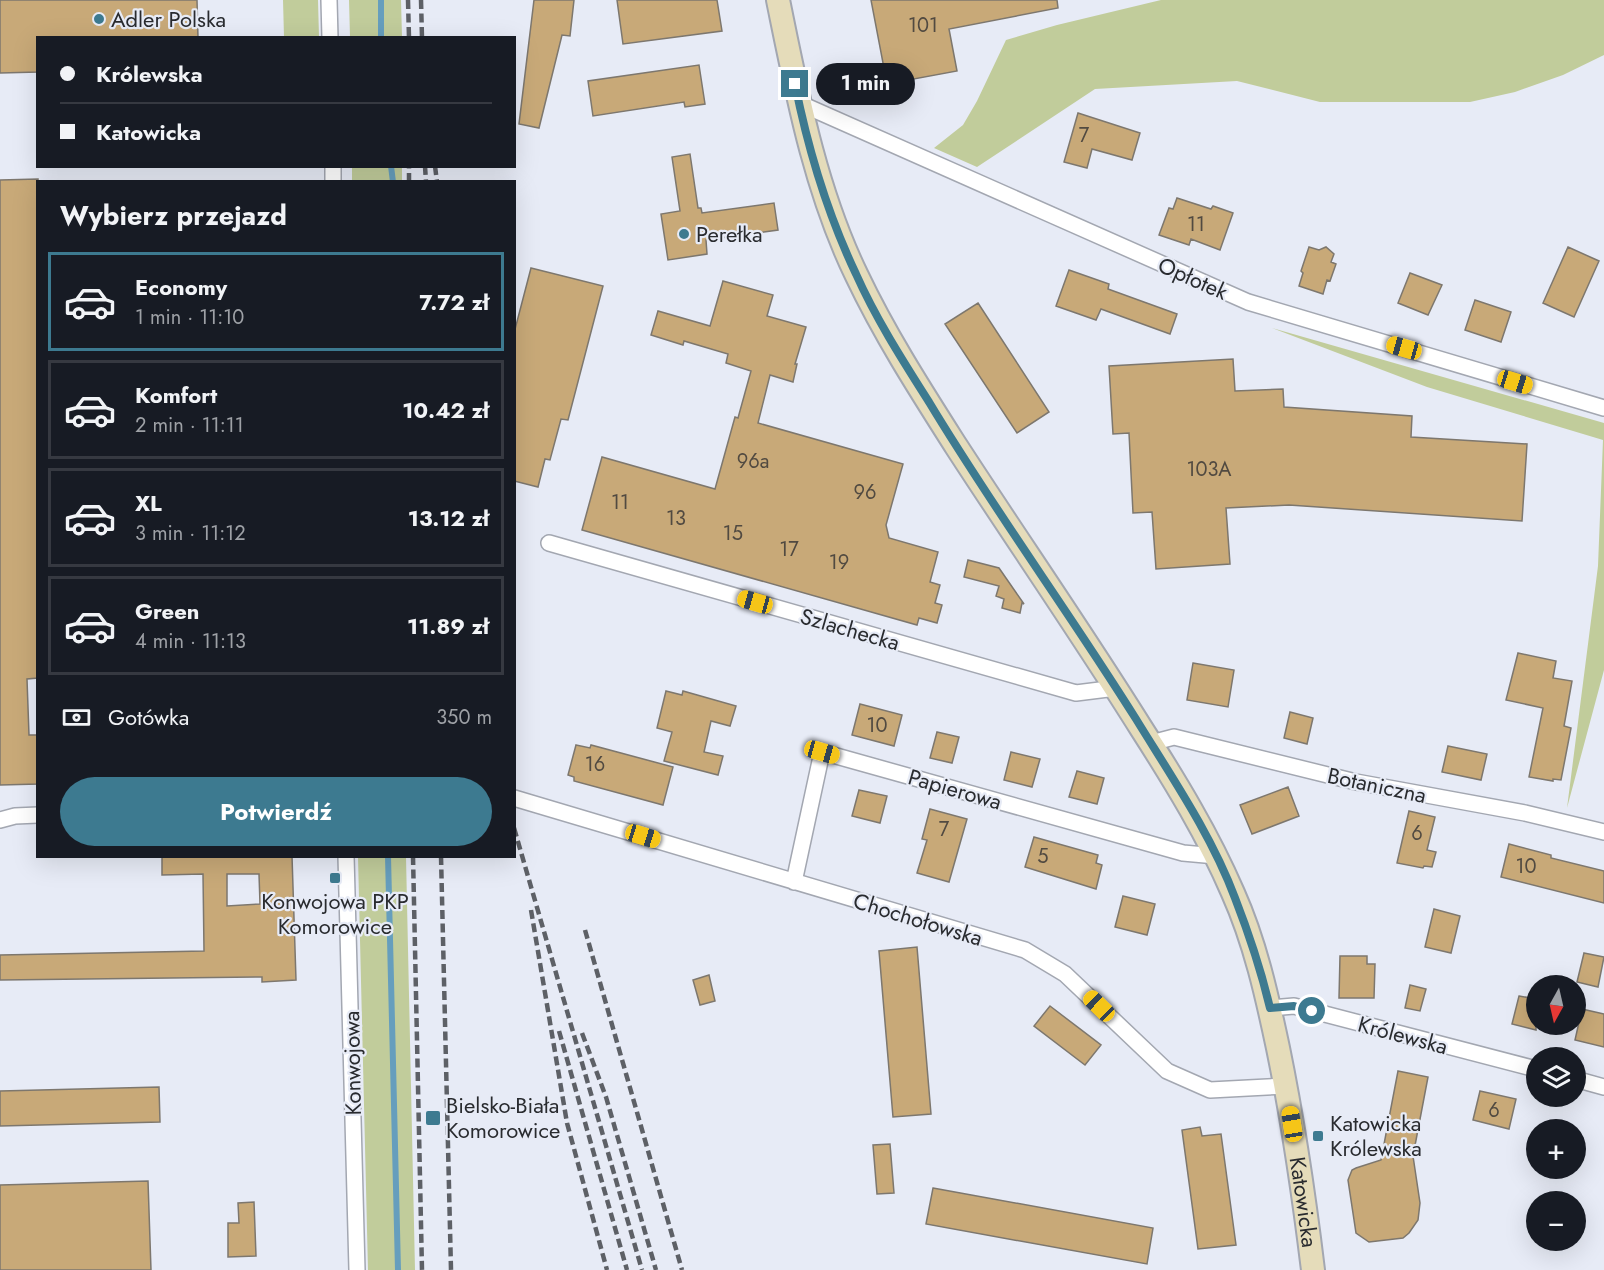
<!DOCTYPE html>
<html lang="pl">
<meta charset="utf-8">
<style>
:root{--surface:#171b24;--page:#242831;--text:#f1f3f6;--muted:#9ea1a6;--line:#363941;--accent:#3d7a90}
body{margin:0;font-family:Jost,sans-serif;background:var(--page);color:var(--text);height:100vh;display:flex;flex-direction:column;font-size:22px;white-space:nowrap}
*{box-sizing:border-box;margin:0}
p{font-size:20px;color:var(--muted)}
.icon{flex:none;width:33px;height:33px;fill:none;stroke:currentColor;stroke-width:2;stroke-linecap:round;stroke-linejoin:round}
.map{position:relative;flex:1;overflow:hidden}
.drawer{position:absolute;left:36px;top:180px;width:480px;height:678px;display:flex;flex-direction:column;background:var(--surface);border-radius:0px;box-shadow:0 6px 24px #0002}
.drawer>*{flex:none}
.banner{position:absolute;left:36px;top:36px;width:480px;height:132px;border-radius:0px;box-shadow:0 6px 24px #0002;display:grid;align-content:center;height:132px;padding:0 24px;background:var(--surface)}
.needle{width:39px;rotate:188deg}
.buttons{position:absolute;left:1526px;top:975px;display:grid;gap:12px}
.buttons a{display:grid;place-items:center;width:60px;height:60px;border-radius:50%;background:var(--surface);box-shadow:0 6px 24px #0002;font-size:30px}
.end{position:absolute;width:27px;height:27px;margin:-14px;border:8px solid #3d7a90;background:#fff;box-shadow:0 0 0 3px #fff}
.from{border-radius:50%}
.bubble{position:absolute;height:42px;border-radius:21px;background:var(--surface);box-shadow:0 6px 24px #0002;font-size:20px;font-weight:700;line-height:42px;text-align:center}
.car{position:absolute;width:18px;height:36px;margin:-18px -9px;border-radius:8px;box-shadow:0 0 4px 2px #0007;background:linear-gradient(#f5c518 24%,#345 0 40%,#f5c518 0 76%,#345 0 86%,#f5c518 0)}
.banner b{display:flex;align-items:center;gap:21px;height:57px;font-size:22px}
.banner b+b{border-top:2px solid var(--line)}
.banner i{width:15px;height:15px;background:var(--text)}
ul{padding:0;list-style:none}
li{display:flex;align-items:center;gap:18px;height:99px;margin:0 12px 9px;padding:0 12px;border:3px solid var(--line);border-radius:0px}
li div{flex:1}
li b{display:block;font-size:22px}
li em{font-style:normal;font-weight:700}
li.selected{border-color:var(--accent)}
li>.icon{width:54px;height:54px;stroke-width:1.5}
h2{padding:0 24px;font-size:27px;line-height:72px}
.pay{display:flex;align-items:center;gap:15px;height:66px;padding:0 24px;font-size:22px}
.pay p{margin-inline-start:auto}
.cta{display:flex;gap:12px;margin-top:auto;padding:12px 24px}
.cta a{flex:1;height:69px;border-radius:36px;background:var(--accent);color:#fff;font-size:24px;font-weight:700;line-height:69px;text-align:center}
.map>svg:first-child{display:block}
.green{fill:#c1cc9b}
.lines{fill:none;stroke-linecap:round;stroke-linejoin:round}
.stream{stroke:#669ebd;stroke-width:6}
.building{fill:#c8a978;stroke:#7d776e;stroke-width:1.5;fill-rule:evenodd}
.street-casing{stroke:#a3a7b1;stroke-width:18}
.secondary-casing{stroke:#a3a7b1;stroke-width:26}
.street{stroke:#fff;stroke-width:15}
.secondary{stroke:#e5dcba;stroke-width:22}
.rail{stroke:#5d6066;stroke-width:4.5;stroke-dasharray:9 4.5;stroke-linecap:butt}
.route{stroke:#3d7a90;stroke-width:8}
.poi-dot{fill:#3d7a90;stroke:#e7ebf6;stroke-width:2}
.labels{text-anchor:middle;stroke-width:4.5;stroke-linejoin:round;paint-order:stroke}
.number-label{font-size:20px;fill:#514a41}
.poi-label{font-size:22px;fill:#292b2f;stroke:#e7ebf6;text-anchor:start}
.street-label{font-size:22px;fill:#292b2f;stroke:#e7ebf6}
</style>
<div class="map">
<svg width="1604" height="1270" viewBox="0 0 1604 1270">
<rect width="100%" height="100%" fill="#e7ebf6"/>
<path class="green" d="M 283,0 L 318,0 L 319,37 L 284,37 Z
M 349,0 L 401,0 L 402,37 L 350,37 Z
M 1161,0 L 1604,0 L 1604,55 L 1563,75 L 1515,92 L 1470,102 L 1320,102 L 1237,81 L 1095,89 L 977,167 L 934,148 L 963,125 L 977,101 L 1006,40 L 1057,25 Z
M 352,167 L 402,167 L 402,181 L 352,181 Z
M 1272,328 L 1604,423 L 1604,670 L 1567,808 L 1598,566 L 1603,440 L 1427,387 Z
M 358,857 L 406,857 L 415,1270 L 368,1270 Z"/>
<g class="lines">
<path class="stream" d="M 381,38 L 381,0
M 391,166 L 393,182
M 388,856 L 398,1270"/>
</g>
<path class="building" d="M 0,0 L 197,0 L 198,38 L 38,38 L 38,72 L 0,73 Z
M 534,0 L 574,0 L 570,36 L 562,35 L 539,128 L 519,124 Z
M 617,0 L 717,0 L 722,31 L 623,44 Z
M 871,0 L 1057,0 L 1058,8 L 949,29 L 957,71 L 887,84 Z
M 699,65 L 705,104 L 685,107 L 684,102 L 593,116 L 588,81 Z
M 1078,113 L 1140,133 L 1132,160 L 1092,149 L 1087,168 L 1064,162 Z
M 690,154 L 698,208 L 701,208 L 702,213 L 774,203 L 778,230 L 706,240 L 707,254 L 668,260 L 661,214 L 680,211 L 672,157 Z
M 38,179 L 38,678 L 27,679 L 29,735 L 38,735 L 38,784 L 0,785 L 0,180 Z
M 1177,198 L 1211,209 L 1213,206 L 1233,213 L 1220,250 L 1191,239 L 1189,245 L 1159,235 L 1169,208 L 1173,209 Z
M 1309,247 L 1319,250 L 1326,247 L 1334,254 L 1331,262 L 1336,264 L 1330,281 L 1327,280 L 1323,294 L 1299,286 L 1303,273 L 1301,271 Z
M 1568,247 L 1599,261 L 1574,317 L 1543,303 Z
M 531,268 L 603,286 L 568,420 L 561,419 L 550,460 L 545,459 L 538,487 L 514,481 L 514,333 Z
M 1069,270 L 1109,284 L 1108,289 L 1177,314 L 1170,334 L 1101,309 L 1096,320 L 1056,306 Z
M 1410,273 L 1442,285 L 1428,315 L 1398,303 Z
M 723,281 L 773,295 L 767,316 L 806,327 L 795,364 L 797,364 L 793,382 L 770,375 L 758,423 L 903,464 L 886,525 L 889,538 L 938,552 L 930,582 L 940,585 L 935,603 L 942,605 L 937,623 L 919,618 L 917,625 L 582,530 L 602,457 L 715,489 L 735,417 L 738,418 L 751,371 L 726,363 L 728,354 L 684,341 L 683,345 L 651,335 L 658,311 L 710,326 Z
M 1475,300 L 1511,312 L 1501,342 L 1465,330 Z
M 978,303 L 1049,412 L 1017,433 L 945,324 Z
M 1233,359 L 1235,391 L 1283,389 L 1284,407 L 1412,416 L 1411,437 L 1527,444 L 1522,521 L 1289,505 L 1226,508 L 1230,564 L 1156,569 L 1152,512 L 1133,513 L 1129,433 L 1113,434 L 1109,366 Z
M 968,560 L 999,568 L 1024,604 L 1022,603 L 1020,613 L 1002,608 L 1004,599 L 996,596 L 999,586 L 964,577 Z
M 1518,653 L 1556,661 L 1553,678 L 1572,681 L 1564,726 L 1571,728 L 1561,780 L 1553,779 L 1553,781 L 1529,777 L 1543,708 L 1506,700 Z
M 1193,663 L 1234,670 L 1228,707 L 1187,700 Z
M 666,691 L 682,695 L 683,691 L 736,706 L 730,726 L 711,721 L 704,752 L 723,756 L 718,775 L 664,761 L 672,732 L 657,728 Z
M 860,704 L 902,715 L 894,746 L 852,735 Z
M 1290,712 L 1313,718 L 1307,744 L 1284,738 Z
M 937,732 L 959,737 L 952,763 L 930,758 Z
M 576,745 L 590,748 L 591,745 L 673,767 L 663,805 L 574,781 L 574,777 L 568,775 Z
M 1448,746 L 1487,754 L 1481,780 L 1442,772 Z
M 1011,752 L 1040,759 L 1032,787 L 1004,780 Z
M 1077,771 L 1104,778 L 1097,804 L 1069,797 Z
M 1288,787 L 1299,816 L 1252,834 L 1240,805 Z
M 859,790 L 887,796 L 880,823 L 852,816 Z
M 930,809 L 967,819 L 949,882 L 917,873 L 927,840 L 922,839 Z
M 1409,811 L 1435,817 L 1427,850 L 1436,852 L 1432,867 L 1424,866 L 1423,868 L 1397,863 Z
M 1034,837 L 1098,855 L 1096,863 L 1102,865 L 1096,889 L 1025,867 Z
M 1509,844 L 1551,855 L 1551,858 L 1604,871 L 1604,903 L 1501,877 Z
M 162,856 L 292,856 L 296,980 L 262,982 L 262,977 L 0,980 L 0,955 L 204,951 L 203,874 L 162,875 ZM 227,874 L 259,874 L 260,904 L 227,906 Z
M 1123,896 L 1155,904 L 1147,935 L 1115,927 Z
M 1434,909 L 1460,916 L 1451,953 L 1425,947 Z
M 917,947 L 931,1114 L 893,1117 L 879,951 Z
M 1584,953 L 1604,957 L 1598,987 L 1577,982 Z
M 1340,956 L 1367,956 L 1367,964 L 1375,964 L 1374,998 L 1339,998 Z
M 709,975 L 715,1001 L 700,1005 L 693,980 Z
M 1410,985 L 1426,989 L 1420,1011 L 1405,1008 Z
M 1519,996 L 1536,999 L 1536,1030 L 1512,1024 Z
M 1050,1006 L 1101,1045 L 1085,1065 L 1034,1026 Z
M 1582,1009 L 1604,1014 L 1604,1047 L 1575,1040 Z
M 1398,1071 L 1428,1077 L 1413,1156 L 1420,1203 L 1418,1220 L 1409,1233 L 1403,1238 L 1369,1242 L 1356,1233 L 1348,1180 L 1352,1170 L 1356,1168 L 1381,1160 Z
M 159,1087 L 160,1122 L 0,1126 L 0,1091 Z
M 1480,1091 L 1516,1099 L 1509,1129 L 1473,1120 Z
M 1200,1127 L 1202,1136 L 1221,1134 L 1236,1245 L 1198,1249 L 1182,1130 Z
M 890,1144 L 894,1193 L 877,1194 L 873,1145 Z
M 148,1181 L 151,1270 L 0,1270 L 0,1185 Z
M 933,1188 L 1153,1228 L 1147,1264 L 926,1224 Z
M 254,1202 L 256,1256 L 228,1257 L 228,1223 L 239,1223 L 238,1203 Z"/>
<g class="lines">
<g class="street-casing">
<path id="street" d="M 329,0 L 330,38
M 799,103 L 1248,302 L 1604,408
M 333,166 L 333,182
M 549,543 L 1076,693 L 1116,688
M 1151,743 L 1174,737 L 1356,782 L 1525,813 L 1604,832
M 514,798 L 1025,950 L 1065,974 L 1167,1071 L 1210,1090 L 1286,1086
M 0,820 L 15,816 L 38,815
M 346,856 L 357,1270
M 794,882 L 822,752 L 1183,853 L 1216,856
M 1270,1008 L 1294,1006 L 1536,1069
M 1575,1079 L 1604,1087"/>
</g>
<g class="secondary-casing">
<g id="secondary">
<path id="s1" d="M 778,0 C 797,93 815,190 857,276 C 885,335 921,391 956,446 C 1017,540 1081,632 1141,728 C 1175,781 1208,835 1233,893 C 1255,942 1267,996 1278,1048 C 1293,1121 1304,1196 1313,1270"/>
</g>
</g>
<use href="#street" class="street"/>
<use href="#secondary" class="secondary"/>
<path class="rail" d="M 408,0 L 409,38
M 421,0 L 422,38
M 425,166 L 426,182
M 435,166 L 437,182
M 409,182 L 409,166
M 514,828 L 642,1270
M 413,856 L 422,1270
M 441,856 L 451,1270
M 531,910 L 567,1123 L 607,1270
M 585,930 L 682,1270
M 559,1031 L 627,1270
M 582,1033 L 606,1097 L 656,1270"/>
</g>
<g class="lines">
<path class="route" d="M 795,84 C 808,149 828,215 856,274 C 876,319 903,361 929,402 C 994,510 1069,612 1136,719 C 1171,776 1211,834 1235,898 C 1249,934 1261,970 1270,1008 L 1294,1006 L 1312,1011"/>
</g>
<g class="poi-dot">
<circle cx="99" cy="19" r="6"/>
<circle cx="684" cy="234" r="6"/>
<rect x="329" y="872" width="12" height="12" rx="3"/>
<rect x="425" y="1110" width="16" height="16" rx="3"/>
<rect x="1312" y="1130" width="12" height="12" rx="3"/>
</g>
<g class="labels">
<g class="number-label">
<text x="923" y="32">101</text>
<text x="1084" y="142">7</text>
<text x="1196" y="231">11</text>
<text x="753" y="468">96a</text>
<text x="1209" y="476">103A</text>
<text x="865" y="499">96</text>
<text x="620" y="509">11</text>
<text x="676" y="525">13</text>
<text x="733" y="540">15</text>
<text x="789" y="556">17</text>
<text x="839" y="569">19</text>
<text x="877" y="732">10</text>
<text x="595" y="771">16</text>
<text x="944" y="836">7</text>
<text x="1417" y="840">6</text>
<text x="1043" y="863">5</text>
<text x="1526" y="873">10</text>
<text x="1494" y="1117">6</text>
</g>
<g class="poi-label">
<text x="111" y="27">Adler Polska</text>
<text x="696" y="242">Perełka</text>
<text x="335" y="909" text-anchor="middle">Konwojowa PKP<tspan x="335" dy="25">Komorowice</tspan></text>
<text x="446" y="1113">Bielsko-Biała<tspan x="446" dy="25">Komorowice</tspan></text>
<text x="1330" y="1131">Katowicka<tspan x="1330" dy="25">Królewska</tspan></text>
</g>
<g class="street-label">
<text transform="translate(1193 278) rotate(24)" y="8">Opłotek</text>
<text transform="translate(850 629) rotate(16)" y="8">Szlachecka</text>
<text transform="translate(1377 785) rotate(12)" y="8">Botaniczna</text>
<text transform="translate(955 789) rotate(16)" y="8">Papierowa</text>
<text transform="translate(918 919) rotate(17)" y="8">Chochołowska</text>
<text transform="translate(1403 1035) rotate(15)" y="8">Królewska</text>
<text transform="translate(352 1063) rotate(-91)" y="8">Konwojowa</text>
<text dy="8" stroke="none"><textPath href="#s1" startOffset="1329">Katowicka</textPath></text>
</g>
</g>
</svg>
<div class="buttons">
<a><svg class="needle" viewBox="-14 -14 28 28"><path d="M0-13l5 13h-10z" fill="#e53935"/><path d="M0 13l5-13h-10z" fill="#9ea1a6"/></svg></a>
<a><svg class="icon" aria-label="layers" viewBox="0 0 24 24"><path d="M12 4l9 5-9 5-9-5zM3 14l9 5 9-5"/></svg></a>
<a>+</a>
<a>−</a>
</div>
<i class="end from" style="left:1312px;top:1011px"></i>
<i class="end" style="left:795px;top:84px"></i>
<div class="bubble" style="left:816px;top:63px;width:99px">1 min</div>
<i class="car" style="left:1404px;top:348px;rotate:286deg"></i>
<i class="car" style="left:1515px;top:382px;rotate:107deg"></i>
<i class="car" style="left:755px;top:602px;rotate:286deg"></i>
<i class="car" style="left:822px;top:752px;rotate:106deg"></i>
<i class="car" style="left:643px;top:836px;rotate:107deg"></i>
<i class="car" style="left:1099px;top:1006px;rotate:314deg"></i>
<i class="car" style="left:1292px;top:1124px;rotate:351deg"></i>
<div class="banner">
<b><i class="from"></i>Królewska</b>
<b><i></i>Katowicka</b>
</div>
<section class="drawer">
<h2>Wybierz przejazd</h2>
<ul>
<li class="selected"><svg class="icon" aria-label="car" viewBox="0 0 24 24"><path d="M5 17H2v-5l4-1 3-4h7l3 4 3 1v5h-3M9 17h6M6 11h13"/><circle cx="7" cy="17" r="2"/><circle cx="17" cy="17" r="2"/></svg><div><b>Economy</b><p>1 min · 11:10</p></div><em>7.72 zł</em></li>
<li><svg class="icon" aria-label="car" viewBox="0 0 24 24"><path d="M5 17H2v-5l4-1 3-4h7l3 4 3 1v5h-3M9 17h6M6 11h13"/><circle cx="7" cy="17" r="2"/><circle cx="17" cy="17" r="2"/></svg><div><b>Komfort</b><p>2 min · 11:11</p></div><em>10.42 zł</em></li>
<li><svg class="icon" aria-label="car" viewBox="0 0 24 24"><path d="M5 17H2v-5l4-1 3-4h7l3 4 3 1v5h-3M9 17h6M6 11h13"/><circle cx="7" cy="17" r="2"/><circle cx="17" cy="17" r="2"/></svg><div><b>XL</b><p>3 min · 11:12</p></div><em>13.12 zł</em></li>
<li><svg class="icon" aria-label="car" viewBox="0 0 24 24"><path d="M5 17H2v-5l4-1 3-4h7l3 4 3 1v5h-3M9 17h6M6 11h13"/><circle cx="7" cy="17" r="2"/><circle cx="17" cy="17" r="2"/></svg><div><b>Green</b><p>4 min · 11:13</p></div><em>11.89 zł</em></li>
</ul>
<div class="pay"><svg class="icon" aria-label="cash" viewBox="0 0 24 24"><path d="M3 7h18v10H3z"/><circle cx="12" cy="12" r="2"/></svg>Gotówka<p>350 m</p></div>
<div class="cta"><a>Potwierdź</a></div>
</section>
</div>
